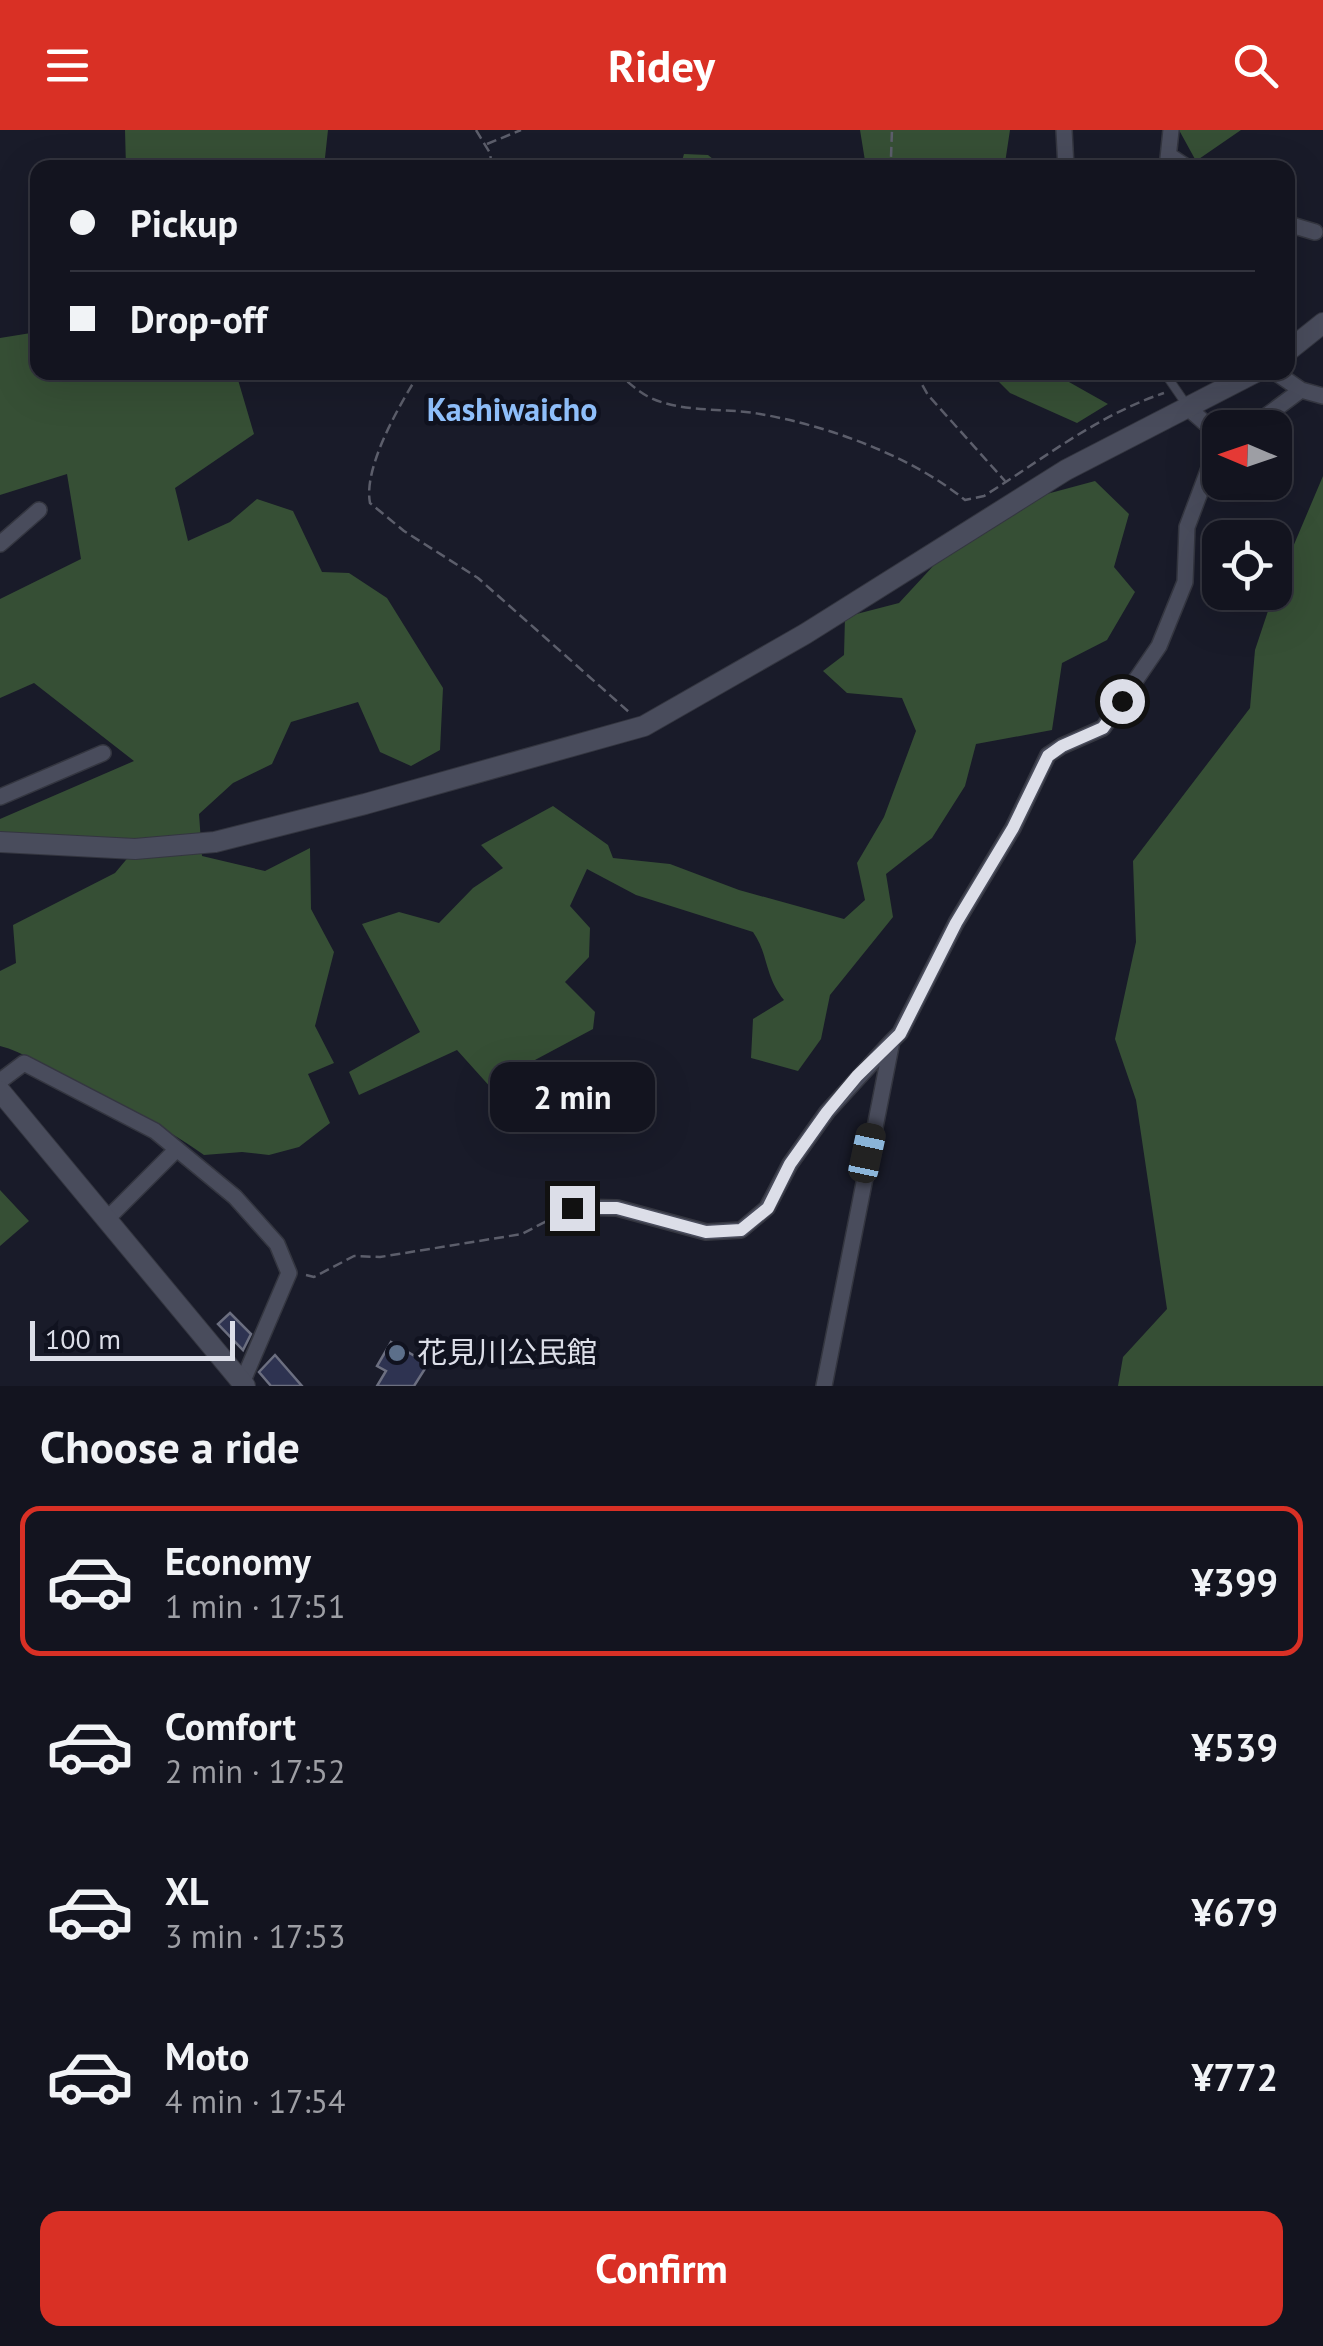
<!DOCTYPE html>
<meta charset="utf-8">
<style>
:root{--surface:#13141f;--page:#1c1d28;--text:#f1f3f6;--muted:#9d9ea4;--line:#32333d;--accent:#d93025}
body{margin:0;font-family:"PT Sans","Noto Sans JP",sans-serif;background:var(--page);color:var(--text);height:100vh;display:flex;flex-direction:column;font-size:38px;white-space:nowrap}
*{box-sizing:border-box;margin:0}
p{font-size:32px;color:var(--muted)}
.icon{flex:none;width:55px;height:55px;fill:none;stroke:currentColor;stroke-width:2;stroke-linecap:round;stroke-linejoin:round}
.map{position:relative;height:1256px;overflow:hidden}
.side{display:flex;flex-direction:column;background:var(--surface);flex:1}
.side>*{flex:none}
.hud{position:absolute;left:30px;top:30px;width:1265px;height:220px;border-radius:20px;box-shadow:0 10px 40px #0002,0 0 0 2px var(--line);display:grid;align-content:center;height:220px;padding:0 40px;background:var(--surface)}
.needle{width:65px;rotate:272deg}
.tools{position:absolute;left:1202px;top:280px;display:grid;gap:20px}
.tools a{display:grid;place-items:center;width:90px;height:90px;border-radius:20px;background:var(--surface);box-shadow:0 10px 40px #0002,0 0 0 2px var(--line);font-size:50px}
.scale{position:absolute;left:30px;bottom:25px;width:205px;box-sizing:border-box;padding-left:10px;border:5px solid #dcdee8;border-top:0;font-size:28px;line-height:35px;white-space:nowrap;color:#dcdee8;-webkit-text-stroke:8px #10121f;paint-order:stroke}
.end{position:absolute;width:45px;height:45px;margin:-22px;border:12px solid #dcdee8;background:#111;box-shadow:0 0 0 5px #111}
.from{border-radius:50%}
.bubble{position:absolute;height:70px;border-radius:20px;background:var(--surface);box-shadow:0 10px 40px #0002,0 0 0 2px var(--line);font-size:32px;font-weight:800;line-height:70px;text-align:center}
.car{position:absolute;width:30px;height:60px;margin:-30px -15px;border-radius:12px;box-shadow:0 0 8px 2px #0007;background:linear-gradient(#222 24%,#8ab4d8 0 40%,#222 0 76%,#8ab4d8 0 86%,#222 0)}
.hud b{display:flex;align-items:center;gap:35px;height:95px;font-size:38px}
.hud b+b{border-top:2px solid var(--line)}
.hud i{width:25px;height:25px;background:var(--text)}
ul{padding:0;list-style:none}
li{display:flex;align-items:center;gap:30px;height:150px;margin:0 20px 15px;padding:0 20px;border:5px solid transparent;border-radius:20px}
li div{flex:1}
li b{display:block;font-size:38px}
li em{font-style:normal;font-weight:800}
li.active{border-color:var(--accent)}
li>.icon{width:90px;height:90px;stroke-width:1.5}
h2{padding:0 40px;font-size:45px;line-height:120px}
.cta{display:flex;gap:20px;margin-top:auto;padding:20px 40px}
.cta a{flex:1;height:115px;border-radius:20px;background:var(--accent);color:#fff;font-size:40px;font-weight:800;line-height:115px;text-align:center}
header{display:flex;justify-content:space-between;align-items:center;height:130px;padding:0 40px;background:var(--accent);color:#fff;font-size:45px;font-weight:800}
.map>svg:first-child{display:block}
.forest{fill:#364f35}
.building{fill:#2e3351;stroke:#6c6f80;stroke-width:2.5}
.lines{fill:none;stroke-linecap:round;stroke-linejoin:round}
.service-casing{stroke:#343640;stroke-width:10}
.minor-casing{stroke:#343640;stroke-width:18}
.tertiary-casing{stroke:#343640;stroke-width:22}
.path{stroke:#5c5e6b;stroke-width:2.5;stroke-dasharray:10 5;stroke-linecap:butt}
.service{stroke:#494c5c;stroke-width:8}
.minor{stroke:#494c5c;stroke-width:15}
.tertiary{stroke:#494c5c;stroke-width:20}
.route{stroke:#dcdee8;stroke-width:12}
.service-dot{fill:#5c6f8a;stroke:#10121f;stroke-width:4}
.labels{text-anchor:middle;stroke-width:9;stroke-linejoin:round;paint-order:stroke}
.poi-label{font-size:30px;fill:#dcdee8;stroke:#10121f;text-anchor:start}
.neighbourhood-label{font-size:32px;font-weight:bold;fill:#91c2fe;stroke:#10121f}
</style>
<header><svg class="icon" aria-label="menu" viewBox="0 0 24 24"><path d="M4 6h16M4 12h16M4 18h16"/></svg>Ridey<svg class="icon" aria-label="search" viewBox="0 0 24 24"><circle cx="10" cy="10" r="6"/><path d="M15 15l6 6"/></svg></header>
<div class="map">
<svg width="1323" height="1256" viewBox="0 0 1323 1256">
<rect width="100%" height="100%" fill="#191b29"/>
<path class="forest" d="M 125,0 L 328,0 L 324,37 L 126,38 Z
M 860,0 L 1010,0 L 1005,33 L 1019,37 L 866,37 Z
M 1179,0 L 1241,0 L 1196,31 Z
M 684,24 L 708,25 L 723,37 L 680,37 Z
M 37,202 L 38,242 L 236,243 L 254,304 L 175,358 L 188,411 L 230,392 L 257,369 L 293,381 L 322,442 L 349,443 L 387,468 L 443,558 L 440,620 L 411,636 L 380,622 L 358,572 L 291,592 L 272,634 L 233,653 L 199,684 L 202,726 L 265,741 L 310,718 L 311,779 L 334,822 L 315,896 L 334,933 L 308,944 L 330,993 L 299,1017 L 269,1025 L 242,1022 L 204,1025 C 158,992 113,972 62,946 C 40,935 24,922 0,916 L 0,841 L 16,833 L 13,795 L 115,743 L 141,712 L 0,704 L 0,689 L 134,631 L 34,553 L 0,568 L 0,469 L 81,429 L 67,344 L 0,365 L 0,208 Z
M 990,243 L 1053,243 L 1108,274 L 1077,293 L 1010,263 Z
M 1323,346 L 1323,1256 L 1118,1256 L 1123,1227 L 1167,1179 L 1136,970 L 1115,909 L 1136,812 L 1133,731 L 1250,578 L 1255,520 L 1276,457 Z
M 1095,351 L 1129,384 L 1114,437 L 1135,462 L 1107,510 L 1062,533 L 1052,600 L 976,614 L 965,656 L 932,708 L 886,744 L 893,787 L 830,865 L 821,909 L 798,941 L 751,928 L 753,889 L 784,870 C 764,845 769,825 753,802 L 636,765 L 587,739 L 570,776 L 590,798 L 589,827 L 565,852 L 595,882 L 593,899 L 535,930 L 519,989 L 457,920 L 359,965 L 349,942 L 420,902 L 362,794 L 399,782 L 439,793 L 473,758 L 503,738 L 481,715 L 553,676 L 608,715 L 613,728 L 670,734 L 739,760 L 844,789 L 865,770 L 857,733 L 884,687 L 916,601 L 902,568 L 847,563 L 823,541 L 844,525 L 845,487 L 899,473 L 984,381 Z
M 0,1060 L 29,1091 L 0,1116 Z"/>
<path class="building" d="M 230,1183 L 251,1204 L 243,1220 L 218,1194 Z
M 391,1212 L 428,1234 L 414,1256 L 377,1256 L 386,1241 L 377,1236 Z
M 275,1225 L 302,1256 L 271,1256 L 259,1242 Z"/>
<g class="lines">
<g class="service-casing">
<path id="service" d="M 1164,242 L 1186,274"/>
</g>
<g class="minor-casing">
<path id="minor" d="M 1064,0 L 1066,38
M 1170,26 L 1188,38
M 1167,38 L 1171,0
M 1288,94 L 1315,102
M 1275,242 L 1301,260 L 1323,266
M 1188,278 L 1220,306
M 1250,298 L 1301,260
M 0,414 L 39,380
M 0,667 L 103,623
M 0,951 L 24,933 L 155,1001 L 235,1067 L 277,1114 L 289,1143 L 242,1253
M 573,1077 L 617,1078 L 706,1102 L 741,1100 L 767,1078 L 790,1034 L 827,982 L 892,911
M 107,1089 L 177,1019
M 824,1256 L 892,911 L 900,903 L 956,793 L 1013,698 L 1048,625 L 1062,616 L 1103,598 L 1159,516 L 1185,452 L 1187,397 L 1220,309"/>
</g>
<g class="tertiary-casing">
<path id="tertiary" d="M 1288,221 L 1323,193
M 0,712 L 135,719 L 215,712 L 365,674 L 644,596 L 805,504 L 1066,340 L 1256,242
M 0,961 L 245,1256"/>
</g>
<path class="path" d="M 476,0 L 490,23 L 492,38
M 487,14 L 521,0
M 881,38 L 891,27 L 892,0
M 420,242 C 400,274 363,337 370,373 L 404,401 L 478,448 L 629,582
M 616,242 C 626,250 636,260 647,266 C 681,284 724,277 760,284 C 829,296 911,326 965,370 L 984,366 C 1043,329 1098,285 1164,263
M 915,242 L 928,265 L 1005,351
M 306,1145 L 314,1147 L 354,1126 L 380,1127 L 522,1104 L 560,1084"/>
<use href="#service" class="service"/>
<use href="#minor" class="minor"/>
<use href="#tertiary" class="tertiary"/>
</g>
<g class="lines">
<path class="route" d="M 572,1078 L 617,1078 L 706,1102 L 741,1100 L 768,1078 L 790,1034 L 827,982 L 857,946 L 900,904 L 956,793 L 1013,698 L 1048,626 L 1062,616 L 1103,598 L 1122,571"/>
</g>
<circle class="service-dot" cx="397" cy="1223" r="10"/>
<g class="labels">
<g class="poi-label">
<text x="417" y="1233">花見川公民館</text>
</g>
<g class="neighbourhood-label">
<text x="512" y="291">Kashiwaicho</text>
</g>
</g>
</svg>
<div class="tools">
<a><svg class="needle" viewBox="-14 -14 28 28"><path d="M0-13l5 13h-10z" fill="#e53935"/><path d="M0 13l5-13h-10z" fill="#9d9ea4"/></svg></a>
<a><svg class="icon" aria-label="locate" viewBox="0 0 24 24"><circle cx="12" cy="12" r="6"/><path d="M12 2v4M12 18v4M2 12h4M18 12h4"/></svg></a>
</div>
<div class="scale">100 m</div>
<i class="end from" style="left:1122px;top:571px"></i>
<i class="end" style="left:572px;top:1078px"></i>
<div class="bubble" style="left:490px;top:932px;width:165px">2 min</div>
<i class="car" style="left:867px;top:1023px;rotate:12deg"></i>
<div class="hud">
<b><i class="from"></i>Pickup</b>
<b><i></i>Drop-off</b>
</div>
</div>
<section class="side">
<h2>Choose a ride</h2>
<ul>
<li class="active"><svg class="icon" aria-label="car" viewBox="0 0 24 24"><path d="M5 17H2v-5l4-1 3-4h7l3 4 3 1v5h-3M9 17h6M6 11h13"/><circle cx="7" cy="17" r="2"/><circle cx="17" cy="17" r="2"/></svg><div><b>Economy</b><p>1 min · 17:51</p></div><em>¥399</em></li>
<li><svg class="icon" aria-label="car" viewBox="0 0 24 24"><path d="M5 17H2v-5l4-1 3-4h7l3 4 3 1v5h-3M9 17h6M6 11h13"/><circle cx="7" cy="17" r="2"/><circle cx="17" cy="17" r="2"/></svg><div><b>Comfort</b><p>2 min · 17:52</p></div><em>¥539</em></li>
<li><svg class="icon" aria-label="car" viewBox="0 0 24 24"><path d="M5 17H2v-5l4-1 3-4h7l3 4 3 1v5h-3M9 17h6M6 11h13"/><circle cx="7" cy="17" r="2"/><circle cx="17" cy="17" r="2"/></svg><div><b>XL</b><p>3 min · 17:53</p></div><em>¥679</em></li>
<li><svg class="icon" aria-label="car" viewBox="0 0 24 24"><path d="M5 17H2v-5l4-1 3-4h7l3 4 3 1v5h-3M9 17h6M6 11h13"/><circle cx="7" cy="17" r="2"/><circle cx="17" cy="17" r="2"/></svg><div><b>Moto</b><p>4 min · 17:54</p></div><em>¥772</em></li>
</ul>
<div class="cta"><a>Confirm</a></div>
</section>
